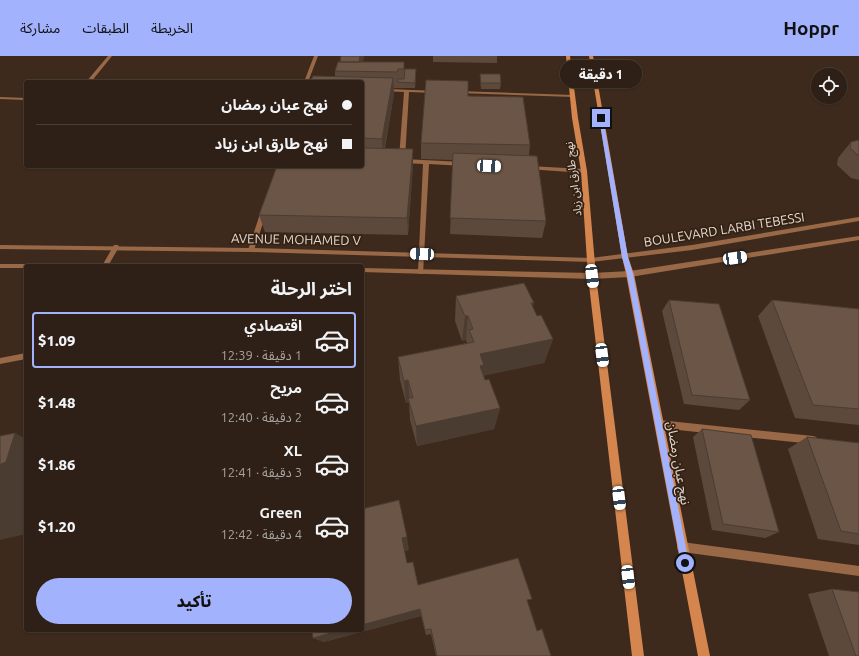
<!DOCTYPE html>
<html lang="ar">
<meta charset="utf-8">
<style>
:root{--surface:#2e2016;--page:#36281f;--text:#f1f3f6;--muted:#a7a3a1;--line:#493e35;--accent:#a3b2fd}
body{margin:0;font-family:Ubuntu,"Noto Sans Arabic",sans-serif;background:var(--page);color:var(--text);direction:rtl;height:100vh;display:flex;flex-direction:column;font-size:15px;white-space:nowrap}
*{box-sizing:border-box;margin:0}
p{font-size:13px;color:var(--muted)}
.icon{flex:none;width:22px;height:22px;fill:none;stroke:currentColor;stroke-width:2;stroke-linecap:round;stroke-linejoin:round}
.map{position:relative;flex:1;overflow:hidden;direction:ltr}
.drawer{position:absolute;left:24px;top:208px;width:340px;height:368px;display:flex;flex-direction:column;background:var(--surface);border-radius:4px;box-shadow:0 1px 3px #0004,0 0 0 1px var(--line);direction:rtl}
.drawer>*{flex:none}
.hud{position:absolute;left:24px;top:24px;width:340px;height:88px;border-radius:4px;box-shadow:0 1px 3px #0004,0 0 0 1px var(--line);direction:rtl;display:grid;align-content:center;height:88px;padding:0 12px;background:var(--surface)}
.fabs{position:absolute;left:811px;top:12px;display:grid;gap:8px}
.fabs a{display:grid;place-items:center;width:36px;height:36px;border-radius:50%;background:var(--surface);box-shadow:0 1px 3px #0004,0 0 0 1px var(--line);font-size:20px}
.end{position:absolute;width:18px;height:18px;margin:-9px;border:5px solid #a3b2fd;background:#111;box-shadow:0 0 0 2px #111}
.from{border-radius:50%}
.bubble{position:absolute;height:28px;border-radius:14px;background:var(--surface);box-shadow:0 1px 3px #0004,0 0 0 1px var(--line);font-size:13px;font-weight:800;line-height:28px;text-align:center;direction:rtl}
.car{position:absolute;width:12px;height:24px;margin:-12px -6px;border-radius:5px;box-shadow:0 0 3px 1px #0007;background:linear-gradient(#fff 24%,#345 0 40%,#fff 0 76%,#345 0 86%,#fff 0)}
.hud b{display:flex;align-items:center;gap:14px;height:38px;font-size:15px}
.hud b+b{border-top:1px solid var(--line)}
.hud i{width:10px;height:10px;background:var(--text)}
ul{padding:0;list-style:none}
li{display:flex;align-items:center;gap:12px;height:56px;margin:0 8px 6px;padding:0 4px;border:2px solid transparent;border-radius:4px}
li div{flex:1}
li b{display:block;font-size:15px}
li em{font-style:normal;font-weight:800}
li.current{border-color:var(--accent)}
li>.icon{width:36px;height:36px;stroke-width:1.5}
h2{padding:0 12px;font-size:18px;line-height:48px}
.primary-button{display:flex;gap:8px;margin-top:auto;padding:8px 12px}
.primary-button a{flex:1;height:46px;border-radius:24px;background:var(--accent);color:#111;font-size:16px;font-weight:800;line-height:46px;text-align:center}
header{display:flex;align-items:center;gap:24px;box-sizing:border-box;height:56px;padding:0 20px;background:var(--accent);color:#111}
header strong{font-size:19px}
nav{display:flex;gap:22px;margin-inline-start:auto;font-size:14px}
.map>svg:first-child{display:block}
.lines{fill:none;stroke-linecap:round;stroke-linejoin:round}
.minor{fill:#996846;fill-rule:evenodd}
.tertiary{fill:#996846;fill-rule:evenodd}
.secondary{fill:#d4864e;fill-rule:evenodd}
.wall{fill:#5c493c}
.shaded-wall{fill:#4b3c31}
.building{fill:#6b5546;stroke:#4b3c31}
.route{fill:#a3b2fd}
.labels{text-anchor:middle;stroke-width:3.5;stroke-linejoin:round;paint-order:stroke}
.far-street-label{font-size:11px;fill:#e4d7ce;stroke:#332114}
.street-label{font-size:13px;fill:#e4d7ce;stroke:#332114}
</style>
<header>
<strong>Hoppr</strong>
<nav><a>الخريطة</a><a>الطبقات</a><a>مشاركة</a></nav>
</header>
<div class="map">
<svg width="859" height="600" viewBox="0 0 859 600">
<rect width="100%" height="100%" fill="#3e2a1d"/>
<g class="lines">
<path class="minor" d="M 108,0 L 112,0 L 91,26 L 86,26 Z
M 314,0 L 318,0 L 308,26 L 304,26 Z
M 362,32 L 438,35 L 438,37 L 436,37 L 409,36 L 405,102 L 403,103 L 463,106 L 466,108 L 463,110 L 429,108 L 423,218 L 419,218 L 418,216 L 423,108 L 403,107 L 401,106 L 400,105 L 402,104 L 399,102 L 404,36 L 362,34 Z
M 456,35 L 573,39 L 575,40 L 573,41 L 458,37 L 456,37 Z
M 0,41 L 26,42 L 26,44 L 0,43 Z
M 529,110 L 584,113 L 587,115 L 584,117 L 527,113 L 527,111 Z
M 264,153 L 267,155 L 254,194 L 251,196 L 249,196 L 248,194 L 261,155 Z
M 114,189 L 118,189 L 119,191 L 108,210 L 102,210 Z
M 26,297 L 26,303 L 0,308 L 0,302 Z
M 659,364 L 813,380 L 816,381 L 818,384 L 816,387 L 813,388 L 659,372 L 656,371 L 655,368 L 656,365 Z
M 682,486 L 859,510 L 859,520 L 682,496 L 678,495 L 677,491 L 678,487 Z"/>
<path class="tertiary" d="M 859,161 L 859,165 L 692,194 L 591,206 L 251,196 L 0,193 L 0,189 L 251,192 L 591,202 L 692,189 Z
M 859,180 L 859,184 L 630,221 L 592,223 L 362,216 L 362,212 L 592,217 L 630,215 Z
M 0,208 L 26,208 L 29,210 L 26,210 L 26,212 L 0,212 Z
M 46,208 L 157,208 L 160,210 L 45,210 Z"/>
<path class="secondary" d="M 566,0 L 570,0 L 578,62 L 587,115 L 596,220 L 644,600 L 632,600 L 588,220 L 581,115 L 572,62 Z
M 589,0 L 593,0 L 628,201 L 634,218 L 710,600 L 698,600 L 626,218 L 622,201 Z"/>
</g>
<path class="wall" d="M 341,0 L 364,0 L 363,6 L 405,13 L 416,19 L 415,32 L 394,32 L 394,38 L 385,92 L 413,93 L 413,109 L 408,179 L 265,176 L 259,159 L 362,110 L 362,26 L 335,21 L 335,15 L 340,6 Z
M 433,0 L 497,0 L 497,7 L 433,6 Z
M 480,18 L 501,27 L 500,33 L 481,33 L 480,23 Z
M 468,40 L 530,89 L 529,99 L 546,165 L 542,182 L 450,178 L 453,104 L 421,103 L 421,87 Z
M 859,84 L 859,124 L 851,122 L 837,109 L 838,102 L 851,86 Z
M 456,240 L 533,252 L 537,260 L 553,283 L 544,307 L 484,319 L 485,324 L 500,352 L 494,373 L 417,390 L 410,364 L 409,347 L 406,347 L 400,324 L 398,301 L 467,287 L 466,284 L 462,285 L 455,265 Z
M 669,244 L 750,344 L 739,354 L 684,348 L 662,255 Z
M 772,244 L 859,253 L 859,369 L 795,362 L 758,260 Z
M 702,373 L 779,476 L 765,482 L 712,474 L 693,381 Z
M 807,381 L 859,387 L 859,489 L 818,483 L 788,393 Z
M 362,453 L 409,494 L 404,495 L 407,507 L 418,529 L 527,546 L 537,575 L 551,600 L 436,600 L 431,578 L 426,579 L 421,560 L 324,586 L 313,582 Z
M 832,533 L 859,600 L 829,600 L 808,538 Z"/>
<path class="shaded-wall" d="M 360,0 L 364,0 L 361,16 L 358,11 Z
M 404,6 L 405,22 L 404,26 Z
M 393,22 L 394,38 L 383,99 L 382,83 Z
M 413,93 L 413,109 L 408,179 L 407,162 Z
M 531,247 L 534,247 L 527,272 Z
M 465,260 L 468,260 L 466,284 L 462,285 Z
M 553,283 L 544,307 L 483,320 L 480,332 L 480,298 Z
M 408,324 L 410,347 L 408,342 L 409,347 L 406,347 L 404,325 Z
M 500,352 L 494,373 L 417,390 L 416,370 Z
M 15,377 L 26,383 L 26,478 L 0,484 L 0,410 Z
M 407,481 L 409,494 L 404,495 L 402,482 Z
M 420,553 L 421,560 L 324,586 L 313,582 L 342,574 L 362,574 L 362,569 Z"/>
<path class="building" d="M 341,0 L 360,0 L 359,6 L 340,6 Z
M 338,6 L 404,6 L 404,13 L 398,13 L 397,16 L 335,15 Z
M 405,13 L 416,13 L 415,27 L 398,26 L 398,23 L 404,23 Z
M 480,18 L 500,18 L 501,27 L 481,27 Z
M 313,20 L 393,22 L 382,83 L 362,82 L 362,26 L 310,26 Z
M 426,24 L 468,25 L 468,40 L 523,41 L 530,89 L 421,87 Z
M 859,84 L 859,100 L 850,92 L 851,86 Z
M 362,92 L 413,93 L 407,162 L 259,159 L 277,110 L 362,110 Z
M 453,97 L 537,100 L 546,165 L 450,162 Z
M 524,227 L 534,247 L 531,247 L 537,260 L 541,259 L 553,283 L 480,298 L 484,309 L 480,310 L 485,324 L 489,323 L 500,352 L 416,370 L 408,342 L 413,342 L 408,324 L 404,325 L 398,301 L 474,286 L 469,274 L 473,273 L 468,260 L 465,260 L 456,240 Z
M 669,244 L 719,248 L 750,344 L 692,339 Z
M 772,244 L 859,253 L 859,353 L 813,349 Z
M 702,373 L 751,379 L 779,476 L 723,468 Z
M 15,377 L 6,406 L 1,408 L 0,410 L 0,380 Z
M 807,381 L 859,387 L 859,478 L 841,475 Z
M 399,444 L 407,481 L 402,482 L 407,507 L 413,506 L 418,529 L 518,502 L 532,543 L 527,544 L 537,575 L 542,573 L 551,600 L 437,600 L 431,573 L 425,574 L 420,553 L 362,569 L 362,453 Z
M 832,533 L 859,536 L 859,600 L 856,600 Z
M 312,574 L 342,574 L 313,582 Z"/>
<path class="route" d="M 601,60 L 603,62 L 628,201 L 633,218 L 689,507 L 685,511 L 681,507 L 627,218 L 622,201 L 599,62 Z"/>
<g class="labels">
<g class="far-street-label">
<text transform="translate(573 123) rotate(-97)" y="4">نهج طارق ابن زياد</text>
</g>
<g class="street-label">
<text transform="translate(724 173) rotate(-9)" y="5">BOULEVARD LARBI TEBESSI</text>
<text transform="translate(296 183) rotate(1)" y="5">AVENUE MOHAMED V</text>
<text transform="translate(679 407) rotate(80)" y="5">نهج عبان رمضان</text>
</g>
</g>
</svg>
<div class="fabs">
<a><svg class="icon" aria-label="locate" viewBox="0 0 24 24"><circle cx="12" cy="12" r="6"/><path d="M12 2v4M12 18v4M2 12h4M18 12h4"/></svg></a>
</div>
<i class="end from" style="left:685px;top:507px"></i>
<i class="end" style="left:601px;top:62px"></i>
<div class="bubble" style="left:560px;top:4px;width:82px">1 دقيقة</div>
<i class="car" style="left:489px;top:110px;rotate:93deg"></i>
<i class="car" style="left:422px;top:198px;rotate:273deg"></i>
<i class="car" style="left:735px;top:202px;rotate:82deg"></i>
<i class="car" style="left:592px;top:220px;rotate:173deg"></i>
<i class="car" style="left:602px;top:299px;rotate:173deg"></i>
<i class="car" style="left:619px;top:442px;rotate:173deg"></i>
<i class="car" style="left:628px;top:521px;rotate:173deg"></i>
<div class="hud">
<b><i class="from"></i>نهج عبان رمضان</b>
<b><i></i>نهج طارق ابن زياد</b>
</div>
<section class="drawer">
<h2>اختر الرحلة</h2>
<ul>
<li class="current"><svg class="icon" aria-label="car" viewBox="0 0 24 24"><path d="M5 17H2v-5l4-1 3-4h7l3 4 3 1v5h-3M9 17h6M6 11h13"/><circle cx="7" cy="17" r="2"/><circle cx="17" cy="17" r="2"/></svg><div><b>اقتصادي</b><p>1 دقيقة · 12:39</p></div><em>$1.09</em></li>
<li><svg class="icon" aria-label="car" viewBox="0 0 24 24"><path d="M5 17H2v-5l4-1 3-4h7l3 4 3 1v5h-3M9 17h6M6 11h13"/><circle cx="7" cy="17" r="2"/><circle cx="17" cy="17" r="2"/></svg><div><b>مريح</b><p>2 دقيقة · 12:40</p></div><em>$1.48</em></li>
<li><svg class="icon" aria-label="car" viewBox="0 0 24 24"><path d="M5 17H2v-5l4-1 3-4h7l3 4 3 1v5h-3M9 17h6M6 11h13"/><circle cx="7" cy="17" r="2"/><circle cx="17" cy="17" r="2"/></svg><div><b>XL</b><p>3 دقيقة · 12:41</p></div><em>$1.86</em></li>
<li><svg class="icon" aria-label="car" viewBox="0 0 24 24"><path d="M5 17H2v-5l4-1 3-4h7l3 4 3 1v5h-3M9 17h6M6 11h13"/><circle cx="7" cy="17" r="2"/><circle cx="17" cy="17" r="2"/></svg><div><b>Green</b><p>4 دقيقة · 12:42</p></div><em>$1.20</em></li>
</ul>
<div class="primary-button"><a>تأكيد</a></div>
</section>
</div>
